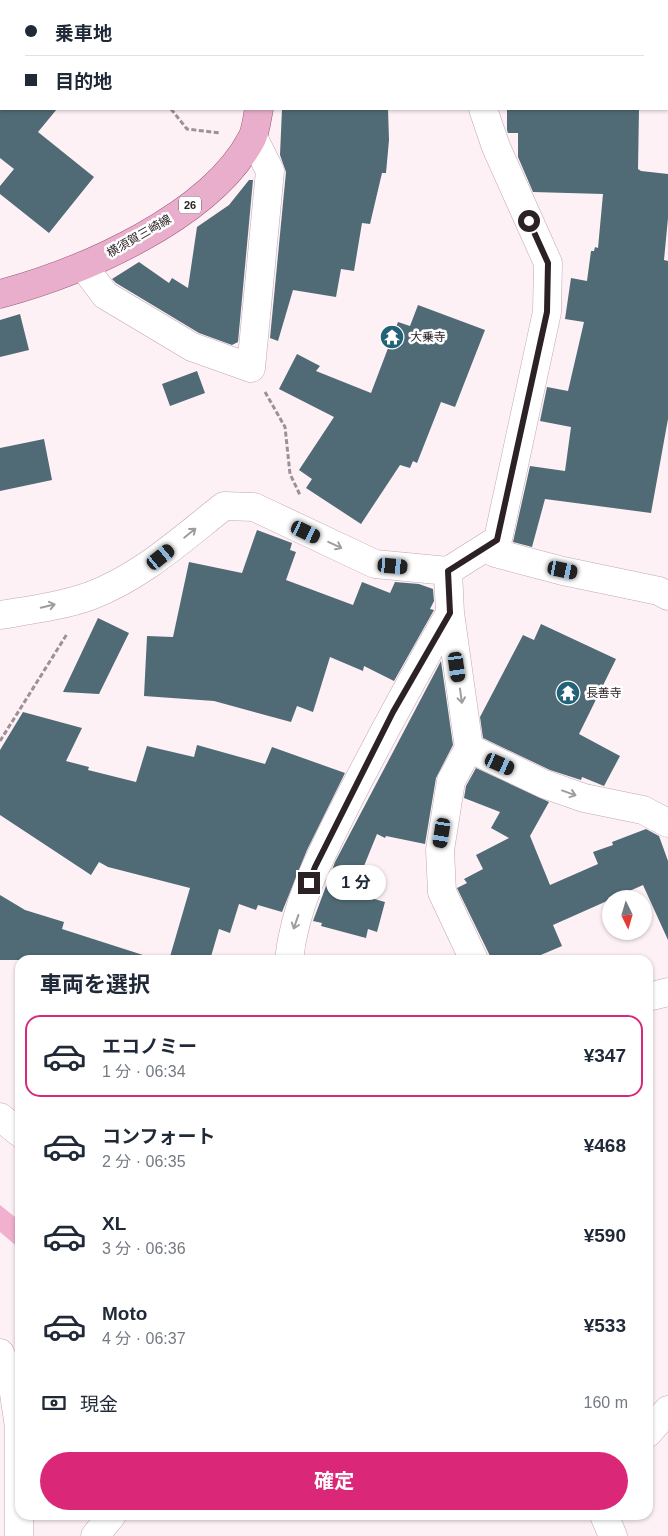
<!DOCTYPE html>
<html lang="ja">
<meta charset="utf-8">
<style>
:root{--surface:#fff;--page:#f6f6f7;--text:#1f2937;--muted:#747a83;--line:#e0e1e3;--accent:#db2777}
body{margin:0;font-family:Helvetica,"Noto Sans JP",sans-serif;background:var(--page);color:var(--text);height:100vh;display:flex;flex-direction:column;font-size:19px;white-space:nowrap}
*{box-sizing:border-box;margin:0}
p{font-size:16px;color:var(--muted)}
.icon{flex:none;width:28px;height:28px;fill:none;stroke:currentColor;stroke-width:2;stroke-linecap:round;stroke-linejoin:round}
.map{position:relative;flex:1;overflow:hidden}
.panel{position:absolute;left:15px;top:955px;width:638px;height:565px;display:flex;flex-direction:column;background:var(--surface);border-radius:15px;box-shadow:0 1px 4px #0004}
.panel>*{flex:none}
.hud{position:absolute;left:0px;top:0px;width:669px;height:110px;box-shadow:0 1px 4px #0004;display:grid;align-content:center;height:110px;padding:0 25px;background:var(--surface)}
.needle{width:32px;rotate:175deg}
.tools{position:absolute;left:602px;top:890px;display:grid;gap:10px}
.tools a{display:grid;place-items:center;width:50px;height:50px;border-radius:50%;background:var(--surface);box-shadow:0 1px 4px #0004;font-size:25px}
.end{position:absolute;width:22px;height:22px;margin:-11px;border:6px solid #2c2226;background:#fff;box-shadow:0 0 0 2px #fff}
.from{border-radius:50%}
.bubble{position:absolute;height:35px;border-radius:18px;background:var(--surface);box-shadow:0 1px 4px #0004;font-size:16px;font-weight:700;line-height:35px;text-align:center}
.car{position:absolute;width:15px;height:30px;margin:-15px -8px;border-radius:6px;box-shadow:0 0 4px 1px #0007;background:linear-gradient(#222 24%,#8ab4d8 0 40%,#222 0 76%,#8ab4d8 0 86%,#222 0)}
.hud b{display:flex;align-items:center;gap:18px;height:48px;font-size:19px}
.hud b+b{border-top:1px solid var(--line)}
.hud i{width:12px;height:12px;background:var(--text)}
ul{padding:0;list-style:none}
li{display:flex;align-items:center;gap:15px;height:82px;margin:0 10px 8px;padding:0 15px;border:2px solid transparent;border-radius:15px}
li div{flex:1}
li b{display:block;font-size:19px}
li em{font-style:normal;font-weight:700}
li.active{border-color:var(--accent)}
li>.icon{width:45px;height:45px;stroke-width:1.5}
h2{padding:0 25px;font-size:22px;line-height:60px}
.pay{display:flex;align-items:center;gap:12px;height:55px;padding:0 25px;font-size:19px}
.pay p{margin-inline-start:auto}
.action{display:flex;gap:10px;margin-top:auto;padding:10px 25px}
.action a{flex:1;height:58px;border-radius:30px;background:var(--accent);color:#fff;font-size:20px;font-weight:700;line-height:58px;text-align:center}
.map>svg:first-child{display:block}
.green{fill:#f0b0ce}
.building{fill:#506b75}
.lines{fill:none;stroke-linecap:round;stroke-linejoin:round}
.minor-casing{stroke:#c1a6b2;stroke-width:29}
.major-casing{stroke:#9d5a7b;stroke-width:29}
.path{stroke:#9c9195;stroke-width:3;stroke-dasharray:5 2.5;stroke-linecap:butt}
.minor{stroke:#fff;stroke-width:28}
.major{stroke:#e9aecb;stroke-width:28}
.oneway{stroke:#a09c9d}
.route{stroke:#2c2226;stroke-width:6}
.labels{text-anchor:middle;stroke-width:5;stroke-linejoin:round;paint-order:stroke}
.shield{fill:#fff;stroke:#6b6467;stroke-width:1}
.shield-label{font-size:11px;font-weight:bold;fill:#2c2226}
.street-label{font-size:12px;fill:#2c2226;stroke:#fff}
.poi-label{font-size:12px;fill:#2c2226;stroke:#fff;text-anchor:start}
</style>
<div class="map">
<svg width="668" height="1536" viewBox="0 0 668 1536">
<rect width="100%" height="100%" fill="#fdf1f6"/>
<path class="green" d="M 0,0 L 20,0 L 1,1 L 0,67 Z
M 0,1205 L 20,1221 L 20,1249 L 0,1232 Z"/>
<path class="building" d="M 0,109 L 57,109 L 38,132 L 94,177 L 49,233 L 0,194 L 0,186 L 14,169 L 0,158 Z
M 282,109 L 388,109 L 389,140 L 386,173 L 382,173 L 370,224 L 362,223 L 354,271 L 341,269 L 336,297 L 293,290 L 278,341 L 270,338 L 286,172 L 280,155 Z
M 507,109 L 639,109 L 638,169 L 641,171 L 668,174 L 668,218 L 664,260 L 668,261 L 668,419 L 651,513 L 545,499 L 532,547 L 513,542 L 530,466 L 565,471 L 571,427 L 540,421 L 547,387 L 568,391 L 584,322 L 565,319 L 571,278 L 587,281 L 591,251 L 594,251 L 595,247 L 598,248 L 603,194 L 533,192 L 518,157 L 518,133 L 508,133 L 507,130 Z
M 249,180 L 253,180 L 238,342 L 232,345 L 199,333 L 116,283 L 112,279 L 139,262 L 169,283 L 172,278 L 188,288 L 197,227 L 229,205 Z
M 418,305 L 485,330 L 455,407 L 441,402 L 417,463 L 413,461 L 410,468 L 400,465 L 361,524 L 306,488 L 312,479 L 299,470 L 334,417 L 279,389 L 297,354 L 320,366 L 316,371 L 371,393 L 398,322 L 410,326 Z
M 20,314 L 29,350 L 0,357 L 0,320 Z
M 197,371 L 205,393 L 170,406 L 162,384 Z
M 44,439 L 52,480 L 0,491 L 0,448 Z
M 257,530 L 292,543 L 290,550 L 296,552 L 286,580 L 353,605 L 362,582 L 390,593 L 395,582 L 419,584 L 433,589 L 434,601 L 430,609 L 434,610 L 394,681 L 364,666 L 363,671 L 330,657 L 313,712 L 297,706 L 291,722 L 214,701 L 144,696 L 147,636 L 173,637 L 189,562 L 242,573 Z
M 98,618 L 129,633 L 99,694 L 63,692 Z
M 541,624 L 616,659 L 579,734 L 620,756 L 604,786 L 582,777 L 581,780 L 550,770 L 483,738 L 480,717 L 523,635 L 534,640 Z
M 441,661 L 453,745 L 436,778 L 425,844 L 386,836 L 385,838 L 377,834 L 353,893 L 385,902 L 377,932 L 368,929 L 366,938 L 321,926 L 322,923 L 313,921 L 335,862 Z
M 23,712 L 82,728 L 66,761 L 89,767 L 88,770 L 136,782 L 147,746 L 194,757 L 197,745 L 265,764 L 272,747 L 345,773 L 307,850 L 282,912 L 258,905 L 256,910 L 239,904 L 230,933 L 219,929 L 210,960 L 169,960 L 190,888 L 108,867 L 99,862 L 91,875 L 0,815 L 0,750 Z
M 476,768 L 549,802 L 530,836 L 550,885 L 598,864 L 593,852 L 613,845 L 612,842 L 646,829 L 659,836 L 668,861 L 668,940 L 643,885 L 553,925 L 562,946 L 529,960 L 492,960 L 457,888 L 467,883 L 464,879 L 483,869 L 476,855 L 509,838 L 491,828 L 500,812 L 464,798 L 466,786 Z
M 0,895 L 25,910 L 64,922 L 62,929 L 143,955 L 142,960 L 0,960 Z"/>
<g class="lines">
<g class="minor-casing">
<path id="minor" d="M 475,0 L 475,1
M 483,109 L 496,147 L 548,263 L 547,312 L 495,553 L 563,571 L 659,591 L 668,596
M 84,267 L 105,295 L 192,347 L 251,368 L 270,171 L 253,137
M 448,571 L 450,613 L 469,748 L 544,784 L 584,798 L 643,810 L 668,823
M 0,615 C 30,610 62,606 90,596 C 141,577 182,539 224,506 L 254,507 L 375,564 L 448,571 L 497,540
M 469,748 L 451,781 L 440,850 L 442,892 L 474,960
M 289,960 C 295,901 324,849 350,797 C 382,735 415,674 450,613
M 648,997 L 668,992
M 0,1117 L 20,1133
M 0,1353 L 12,1380 L 19,1427 L 19,1536
M 648,1433 L 668,1410
M 604,1515 L 613,1536
M 95,1536 L 112,1515"/>
</g>
<g class="major-casing">
<path id="major" d="M 252,0 L 253,1
M 0,294 C 82,272 211,217 252,138 C 256,130 257,118 259,109"/>
</g>
<path class="path" d="M 37,0 L 39,1
M 361,0 L 361,1
M 34,1 L 34,0
M 0,85 L 1,82
M 171,109 L 187,129 L 220,133
M 265,392 L 285,427 L 290,474 L 300,495
M 0,741 L 67,634"/>
<use href="#minor" class="minor"/>
<use href="#major" class="major"/>
</g>
<defs><path id="oneway-shaft" d="M-6 0H5M1.5-3L5.5 0L1.5 3" fill="none" stroke-width="1.6" stroke-linecap="round" stroke-linejoin="round" transform="scale(1.25)"/></defs>
<g class="oneway">
<use href="#oneway-shaft" transform="translate(190 533) rotate(-39)"/>
<use href="#oneway-shaft" transform="translate(335 545) rotate(25)"/>
<use href="#oneway-shaft" transform="translate(48 606) rotate(-14)"/>
<use href="#oneway-shaft" transform="translate(461 696) rotate(82)"/>
<use href="#oneway-shaft" transform="translate(569 793) rotate(20)"/>
<use href="#oneway-shaft" transform="translate(296 922) rotate(109)"/>
</g>
<g class="lines">
<path class="route" d="M 309,883 L 315,867 L 393,712 L 450,613 L 448,571 L 497,540 L 547,312 L 548,263 L 529,221"/>
</g>
<defs>
<g id="temple-disc" transform="scale(1.25)"><circle r="9.5" fill="#226177" stroke="#fff"/><path d="M0-6L5-2H3V0L6.5 2.5H4V6H1.5V3h-3V6H-4V2.5H-6.5L-3 0V-2H-5Z" fill="#fff"/></g>
</defs>
<g fill-rule="evenodd">
<use href="#temple-disc" x="392" y="337"/>
<use href="#temple-disc" x="568" y="693"/>
</g>
<g class="labels">
<rect class="shield" x="179" y="196.5" width="22" height="17" rx="4"/>
<g class="shield-label">
<text x="190" y="209">26</text>
</g>
<g class="street-label">
<text transform="translate(139 236) rotate(-30)" y="4">横須賀三崎線</text>
</g>
<g class="poi-label">
<text x="410" y="341">大乗寺</text>
<text x="586" y="697">長善寺</text>
</g>
</g>
</svg>
<div class="tools">
<a><svg class="needle" viewBox="-14 -14 28 28"><path d="M0-13l5 13h-10z" fill="#e53935"/><path d="M0 13l5-13h-10z" fill="#747a83"/></svg></a>
</div>
<i class="end from" style="left:529px;top:221px"></i>
<i class="end" style="left:309px;top:883px"></i>
<div class="bubble" style="left:326px;top:865px;width:60px">1 分</div>
<i class="car" style="left:306px;top:532px;rotate:116deg"></i>
<i class="car" style="left:161px;top:557px;rotate:51deg"></i>
<i class="car" style="left:393px;top:566px;rotate:95deg"></i>
<i class="car" style="left:563px;top:570px;rotate:102deg"></i>
<i class="car" style="left:457px;top:667px;rotate:172deg"></i>
<i class="car" style="left:500px;top:764px;rotate:114deg"></i>
<i class="car" style="left:442px;top:833px;rotate:189deg"></i>
<div class="hud">
<b><i class="from"></i>乗車地</b>
<b><i></i>目的地</b>
</div>
<section class="panel">
<h2>車両を選択</h2>
<ul>
<li class="active"><svg class="icon" aria-label="car" viewBox="0 0 24 24"><path d="M5 17H2v-5l4-1 3-4h7l3 4 3 1v5h-3M9 17h6M6 11h13"/><circle cx="7" cy="17" r="2"/><circle cx="17" cy="17" r="2"/></svg><div><b>エコノミー</b><p>1 分 · 06:34</p></div><em>¥347</em></li>
<li><svg class="icon" aria-label="car" viewBox="0 0 24 24"><path d="M5 17H2v-5l4-1 3-4h7l3 4 3 1v5h-3M9 17h6M6 11h13"/><circle cx="7" cy="17" r="2"/><circle cx="17" cy="17" r="2"/></svg><div><b>コンフォート</b><p>2 分 · 06:35</p></div><em>¥468</em></li>
<li><svg class="icon" aria-label="car" viewBox="0 0 24 24"><path d="M5 17H2v-5l4-1 3-4h7l3 4 3 1v5h-3M9 17h6M6 11h13"/><circle cx="7" cy="17" r="2"/><circle cx="17" cy="17" r="2"/></svg><div><b>XL</b><p>3 分 · 06:36</p></div><em>¥590</em></li>
<li><svg class="icon" aria-label="car" viewBox="0 0 24 24"><path d="M5 17H2v-5l4-1 3-4h7l3 4 3 1v5h-3M9 17h6M6 11h13"/><circle cx="7" cy="17" r="2"/><circle cx="17" cy="17" r="2"/></svg><div><b>Moto</b><p>4 分 · 06:37</p></div><em>¥533</em></li>
</ul>
<div class="pay"><svg class="icon" aria-label="cash" viewBox="0 0 24 24"><path d="M3 7h18v10H3z"/><circle cx="12" cy="12" r="2"/></svg>現金<p>160 m</p></div>
<div class="action"><a>確定</a></div>
</section>
</div>
